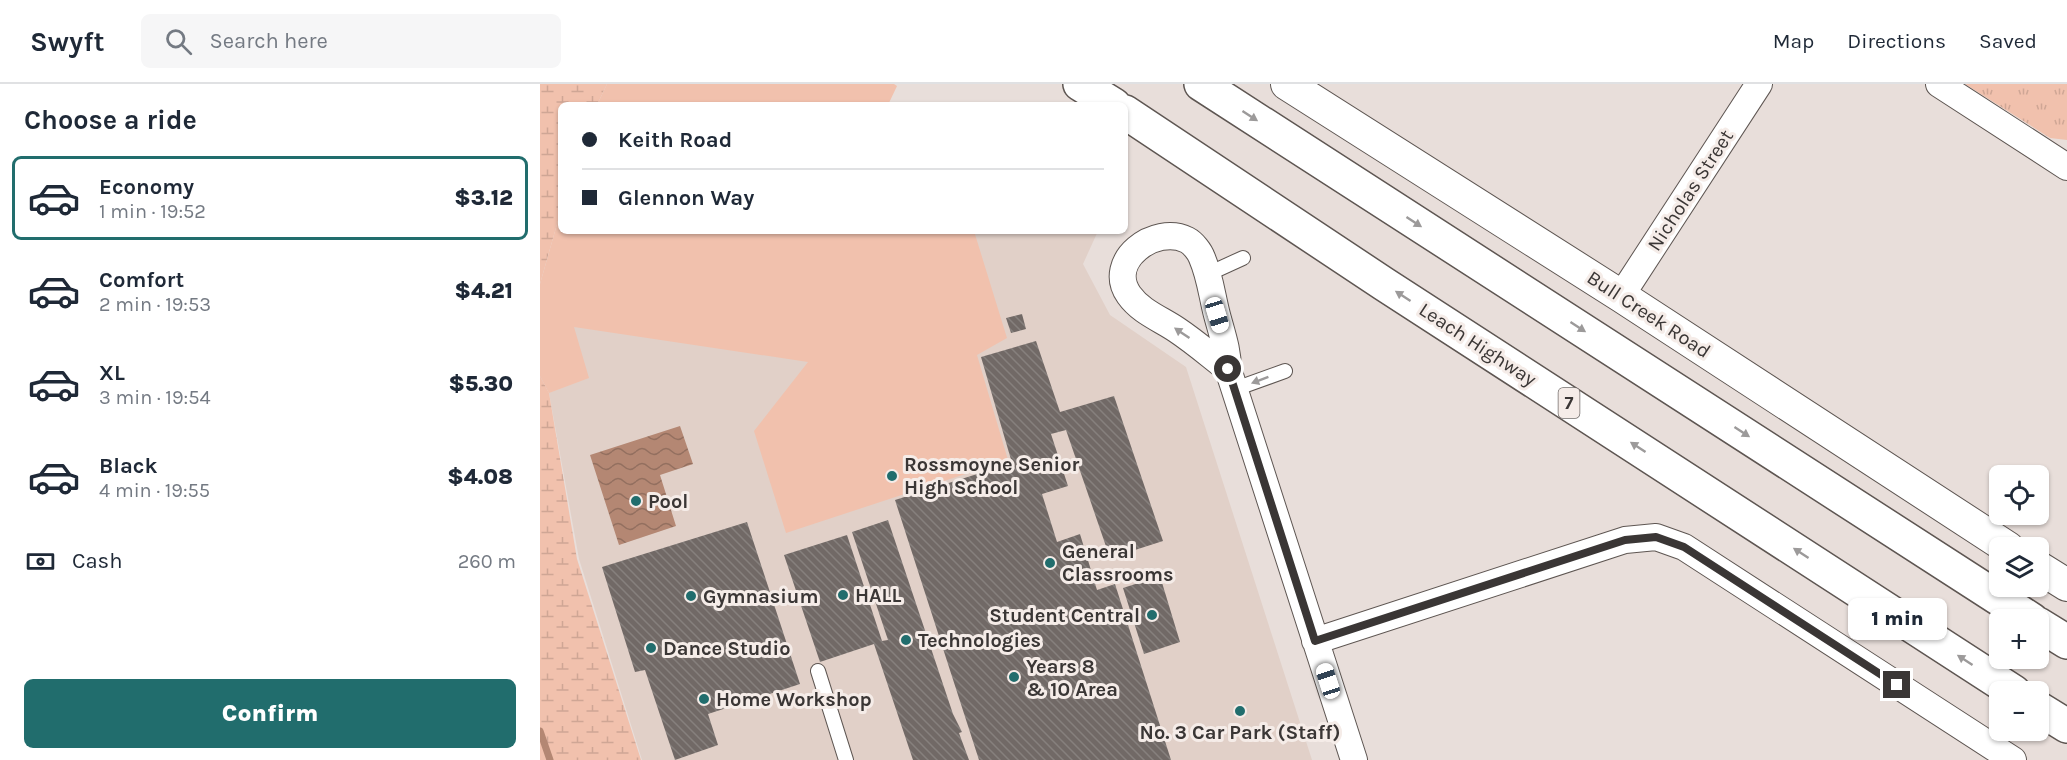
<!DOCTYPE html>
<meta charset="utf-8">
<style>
:root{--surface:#fff;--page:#f6f6f7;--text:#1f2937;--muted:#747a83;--line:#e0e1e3;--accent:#216d6d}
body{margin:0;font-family:Karla,sans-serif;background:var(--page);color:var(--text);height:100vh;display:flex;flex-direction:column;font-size:22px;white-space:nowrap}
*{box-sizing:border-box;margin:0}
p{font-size:20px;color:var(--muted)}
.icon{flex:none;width:33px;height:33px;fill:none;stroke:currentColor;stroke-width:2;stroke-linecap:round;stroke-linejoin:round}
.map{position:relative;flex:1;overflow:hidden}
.sheet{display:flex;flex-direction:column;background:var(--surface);width:540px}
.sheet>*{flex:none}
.banner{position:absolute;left:18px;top:18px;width:570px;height:132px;border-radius:9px;box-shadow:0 2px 4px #0004;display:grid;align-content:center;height:132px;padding:0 24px;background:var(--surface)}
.controls{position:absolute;left:1449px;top:381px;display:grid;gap:12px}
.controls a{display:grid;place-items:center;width:60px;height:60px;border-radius:9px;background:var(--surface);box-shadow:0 2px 4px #0004;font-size:30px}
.end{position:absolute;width:27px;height:27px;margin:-14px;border:8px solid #3a3635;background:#fff;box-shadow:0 0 0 3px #fff}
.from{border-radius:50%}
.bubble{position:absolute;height:42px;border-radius:9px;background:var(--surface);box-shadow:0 2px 4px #0004;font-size:20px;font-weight:800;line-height:42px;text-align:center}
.car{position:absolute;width:18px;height:36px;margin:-18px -9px;border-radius:8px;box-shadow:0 0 4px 2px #0007;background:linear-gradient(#fff 24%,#345 0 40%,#fff 0 76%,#345 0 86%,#fff 0)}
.banner b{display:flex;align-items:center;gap:21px;height:57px;font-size:22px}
.banner b+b{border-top:2px solid var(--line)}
.banner i{width:15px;height:15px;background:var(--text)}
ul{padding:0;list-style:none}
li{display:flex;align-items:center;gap:18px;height:84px;margin:0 12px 9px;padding:0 12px;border:3px solid transparent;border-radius:9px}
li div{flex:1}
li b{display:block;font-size:22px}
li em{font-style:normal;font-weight:800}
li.current{border-color:var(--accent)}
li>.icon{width:54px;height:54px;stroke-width:1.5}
h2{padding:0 24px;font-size:27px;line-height:72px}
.pay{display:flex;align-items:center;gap:15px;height:66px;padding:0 24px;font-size:22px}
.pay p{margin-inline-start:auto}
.primary-button{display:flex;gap:12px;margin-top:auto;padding:12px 24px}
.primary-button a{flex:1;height:69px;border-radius:9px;background:var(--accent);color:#fff;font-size:24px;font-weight:800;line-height:69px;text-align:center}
header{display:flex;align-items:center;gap:36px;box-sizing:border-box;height:84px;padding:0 30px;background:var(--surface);border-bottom:2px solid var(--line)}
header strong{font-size:28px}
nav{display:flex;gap:33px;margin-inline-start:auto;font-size:21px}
.search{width:420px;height:54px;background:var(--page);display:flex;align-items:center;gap:15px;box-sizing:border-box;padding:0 21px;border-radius:9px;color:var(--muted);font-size:22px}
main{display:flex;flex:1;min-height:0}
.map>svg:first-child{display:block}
.built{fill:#e1d0c8}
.grass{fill:url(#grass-tufts)}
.wetland{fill:url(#wetland-marsh)}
.garden{fill:#f1c1ad}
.water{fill:url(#water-waves)}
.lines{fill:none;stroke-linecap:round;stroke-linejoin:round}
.stream{stroke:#b48773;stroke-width:7}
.building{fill:url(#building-back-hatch)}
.service-casing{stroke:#5e5652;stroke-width:16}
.minor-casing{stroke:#5e5652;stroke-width:28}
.tertiary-casing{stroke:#5e5652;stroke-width:34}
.trunk-casing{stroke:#5e5652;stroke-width:36}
.service{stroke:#fff;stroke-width:14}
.minor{stroke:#fff;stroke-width:26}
.tertiary{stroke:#fff;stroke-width:32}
.trunk{stroke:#fff;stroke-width:33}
.oneway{fill:#9c9a9a}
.route{stroke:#3a3635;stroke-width:8}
.poi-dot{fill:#216d6d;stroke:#f5ece8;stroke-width:2}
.labels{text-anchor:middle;stroke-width:6;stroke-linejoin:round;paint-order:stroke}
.shield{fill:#f5ece8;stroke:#726d6b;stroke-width:1.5}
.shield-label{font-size:18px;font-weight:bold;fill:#3a3635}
.street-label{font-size:20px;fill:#3a3635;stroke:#f5ece8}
.poi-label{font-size:20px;font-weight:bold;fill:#3a3635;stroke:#f5ece8;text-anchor:start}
</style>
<header>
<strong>Swyft</strong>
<div class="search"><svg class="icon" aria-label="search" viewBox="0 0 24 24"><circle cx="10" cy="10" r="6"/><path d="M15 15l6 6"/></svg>Search here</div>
<nav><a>Map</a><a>Directions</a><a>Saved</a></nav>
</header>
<main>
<section class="sheet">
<h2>Choose a ride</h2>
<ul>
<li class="current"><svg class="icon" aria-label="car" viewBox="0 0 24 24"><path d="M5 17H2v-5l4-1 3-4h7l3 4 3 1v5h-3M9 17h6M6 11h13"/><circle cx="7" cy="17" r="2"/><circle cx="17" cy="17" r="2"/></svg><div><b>Economy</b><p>1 min · 19:52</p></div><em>$3.12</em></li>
<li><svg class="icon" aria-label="car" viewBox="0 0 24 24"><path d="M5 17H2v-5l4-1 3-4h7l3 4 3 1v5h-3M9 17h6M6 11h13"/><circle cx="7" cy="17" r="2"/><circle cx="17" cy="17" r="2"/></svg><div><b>Comfort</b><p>2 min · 19:53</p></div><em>$4.21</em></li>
<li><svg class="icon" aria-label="car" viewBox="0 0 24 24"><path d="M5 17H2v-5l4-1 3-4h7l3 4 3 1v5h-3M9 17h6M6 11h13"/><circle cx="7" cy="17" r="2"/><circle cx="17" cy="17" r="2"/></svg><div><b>XL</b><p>3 min · 19:54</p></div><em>$5.30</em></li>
<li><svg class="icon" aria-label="car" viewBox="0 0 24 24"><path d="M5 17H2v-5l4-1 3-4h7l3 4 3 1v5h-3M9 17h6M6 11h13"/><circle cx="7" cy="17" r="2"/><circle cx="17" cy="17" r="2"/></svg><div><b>Black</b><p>4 min · 19:55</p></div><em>$4.08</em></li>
</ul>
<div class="pay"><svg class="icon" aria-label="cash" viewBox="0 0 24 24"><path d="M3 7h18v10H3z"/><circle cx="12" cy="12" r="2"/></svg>Cash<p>260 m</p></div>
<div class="primary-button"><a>Confirm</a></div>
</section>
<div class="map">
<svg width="1527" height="676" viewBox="0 0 1527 676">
<defs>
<pattern id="grass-tufts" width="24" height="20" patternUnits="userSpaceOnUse" patternTransform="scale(1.5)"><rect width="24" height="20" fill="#f1c1ad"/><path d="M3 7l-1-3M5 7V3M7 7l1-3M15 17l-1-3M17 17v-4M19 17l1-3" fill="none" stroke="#cfa695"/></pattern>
<pattern id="wetland-marsh" width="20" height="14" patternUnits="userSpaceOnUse" patternTransform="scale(1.5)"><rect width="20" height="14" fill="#f1c1ad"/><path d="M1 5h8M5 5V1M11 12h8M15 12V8" fill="none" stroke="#cfa695"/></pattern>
<pattern id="water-waves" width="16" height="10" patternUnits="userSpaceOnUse" patternTransform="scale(1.5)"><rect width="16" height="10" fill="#b48773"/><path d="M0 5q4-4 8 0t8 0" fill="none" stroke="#936f5f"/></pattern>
<pattern id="building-back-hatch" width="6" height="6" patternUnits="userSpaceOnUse" patternTransform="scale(1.5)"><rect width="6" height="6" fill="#716966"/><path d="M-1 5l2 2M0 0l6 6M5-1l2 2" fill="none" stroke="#86807d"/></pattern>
</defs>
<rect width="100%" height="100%" fill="#e8deda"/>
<path class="built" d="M 21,147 L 558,147 L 543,180 L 570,231 L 646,283 L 772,676 L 102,676 L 39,475 L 9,309 L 0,292 L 0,202 Z"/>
<path class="grass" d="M 1425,0 L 1527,0 L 1527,56 L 1510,54 Z"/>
<path class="wetland" d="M 0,0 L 67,0 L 57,21 L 21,21 L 21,126 L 0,200 Z
M 0,292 L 9,309 L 37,475 L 101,676 L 0,676 Z"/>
<path class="garden" d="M 67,0 L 354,0 L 357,2 L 348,21 L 57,21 Z
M 21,126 L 21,147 L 434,147 L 467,254 L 437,271 L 468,376 L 246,449 L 214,347 L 268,278 L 34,243 L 49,294 L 9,309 L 0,292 L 0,200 Z"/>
<path class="water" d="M 140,342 L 153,380 L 120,391 L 136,442 L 79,461 L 50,371 Z"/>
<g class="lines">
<path class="stream" d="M 0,647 L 10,676"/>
</g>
<path class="building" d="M 482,230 L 486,245 L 471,249 L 466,234 Z
M 496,257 L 520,328 L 574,312 L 623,457 L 570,474 L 526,346 L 511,350 L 528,402 L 502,410 L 517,458 L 540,450 L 557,506 L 575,500 L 631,676 L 439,676 L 355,416 L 472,379 L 441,273 Z
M 348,436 L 413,630 L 422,648 L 419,649 L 429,676 L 373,676 L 334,560 L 280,578 L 244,471 L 307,451 L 342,557 L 348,556 L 312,448 Z
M 207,438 L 260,600 L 168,630 L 178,661 L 135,676 L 105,586 L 95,588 L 62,483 Z
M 620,492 L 640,558 L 604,570 L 583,504 Z"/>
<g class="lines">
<g class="service-casing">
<path id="service" d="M 668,190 L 703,174
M 695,305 L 745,287
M 278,587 L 306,676"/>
</g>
<g class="minor-casing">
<path id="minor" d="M 1399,0 L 1527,83
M 1081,212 L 1219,0
M 688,285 C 671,272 655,258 637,246 C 621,235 601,228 589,211 C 565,177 615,140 647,156 C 653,159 660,168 662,174 C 670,192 672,212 677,231 C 682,250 688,266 688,285 L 814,676
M 775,557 L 1085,456 L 1116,453 L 1144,463 L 1473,676"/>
</g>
<g class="tertiary-casing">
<path id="tertiary" d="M 747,0 L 1081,212 L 1468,464
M 1498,483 L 1527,501"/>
</g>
<g class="trunk-casing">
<path id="trunk" d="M 540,0 L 574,21
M 661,0 L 1492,536
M 585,28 L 844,200 L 1474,608
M 1498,540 L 1527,558
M 1498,624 L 1527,642"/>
</g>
<use href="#service" class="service"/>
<use href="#minor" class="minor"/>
<use href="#tertiary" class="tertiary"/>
<use href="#trunk" class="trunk"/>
</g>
<defs><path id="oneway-solid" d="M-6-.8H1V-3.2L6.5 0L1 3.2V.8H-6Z" transform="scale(1.5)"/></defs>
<g class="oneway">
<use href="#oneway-solid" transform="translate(710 32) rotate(33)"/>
<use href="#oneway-solid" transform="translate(874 138) rotate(33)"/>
<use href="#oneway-solid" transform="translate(863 212) rotate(-147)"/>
<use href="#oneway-solid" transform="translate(1038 243) rotate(33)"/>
<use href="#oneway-solid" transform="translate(642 249) rotate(-146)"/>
<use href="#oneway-solid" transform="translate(720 296) rotate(159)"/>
<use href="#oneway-solid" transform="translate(1202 348) rotate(33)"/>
<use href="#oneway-solid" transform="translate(1098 363) rotate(-147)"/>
<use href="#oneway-solid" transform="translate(1261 469) rotate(-147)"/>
<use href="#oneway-solid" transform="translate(1425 576) rotate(-147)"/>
</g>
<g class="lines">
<path class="route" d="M 688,285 L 775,557 L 1085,456 L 1116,453 L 1144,463 L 1357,601"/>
</g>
<g class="poi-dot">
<circle cx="352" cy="392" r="6"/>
<circle cx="96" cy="417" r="6"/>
<circle cx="510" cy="479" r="6"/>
<circle cx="303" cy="511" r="6"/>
<circle cx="151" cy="512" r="6"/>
<circle cx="612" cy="531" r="6"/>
<circle cx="366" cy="556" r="6"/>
<circle cx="111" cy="564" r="6"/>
<circle cx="474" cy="593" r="6"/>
<circle cx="164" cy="615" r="6"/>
<circle cx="700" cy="627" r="6"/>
</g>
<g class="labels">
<rect class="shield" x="1018.5" y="304" width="21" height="30" rx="4.5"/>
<g class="shield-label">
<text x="1029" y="325">7</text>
</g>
<g class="street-label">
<text transform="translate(1150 106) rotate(-57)" y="7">Nicholas Street</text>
<text transform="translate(1109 230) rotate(33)" y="7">Bull Creek Road</text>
<text transform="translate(938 260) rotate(33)" y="7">Leach Highway</text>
</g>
<g class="poi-label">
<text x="364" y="387">Rossmoyne Senior<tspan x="364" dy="23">High School</tspan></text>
<text x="108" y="424">Pool</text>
<text x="522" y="474">General<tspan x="522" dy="23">Classrooms</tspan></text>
<text x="315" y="518">HALL</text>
<text x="163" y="519">Gymnasium</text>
<text x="600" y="538" text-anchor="end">Student Central</text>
<text x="378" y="563">Technologies</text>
<text x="123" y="571">Dance Studio</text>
<text x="486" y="589">Years 8<tspan x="486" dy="23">&amp; 10 Area</tspan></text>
<text x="176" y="622">Home Workshop</text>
<text x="700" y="655" text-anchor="middle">No. 3 Car Park (Staff)</text>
</g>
</g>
</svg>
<div class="controls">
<a><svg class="icon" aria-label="locate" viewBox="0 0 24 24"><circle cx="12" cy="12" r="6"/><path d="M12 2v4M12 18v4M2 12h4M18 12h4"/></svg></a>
<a><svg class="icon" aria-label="layers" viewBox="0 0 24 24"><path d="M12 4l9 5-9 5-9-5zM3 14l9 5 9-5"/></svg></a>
<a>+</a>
<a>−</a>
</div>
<i class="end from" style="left:688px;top:285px"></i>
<i class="end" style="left:1357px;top:601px"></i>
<div class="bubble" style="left:1308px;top:514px;width:99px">1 min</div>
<i class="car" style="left:677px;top:231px;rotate:163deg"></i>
<i class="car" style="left:788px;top:597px;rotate:342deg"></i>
<div class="banner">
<b><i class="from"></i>Keith Road</b>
<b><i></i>Glennon Way</b>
</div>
</div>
</main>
